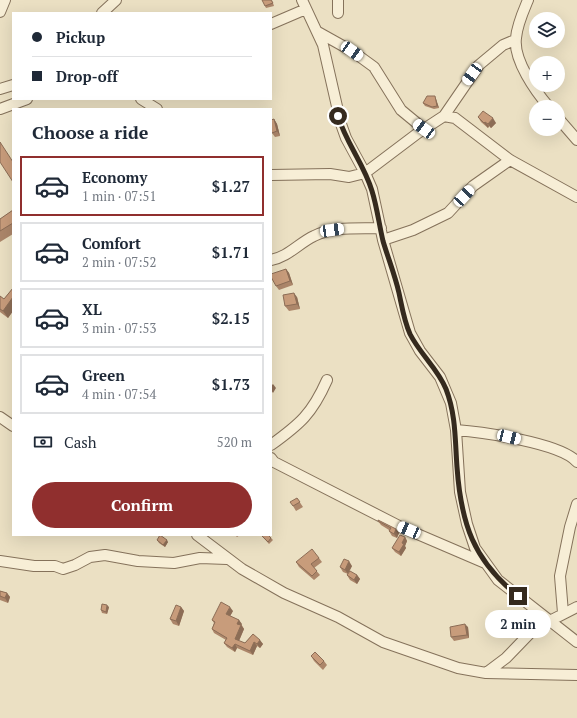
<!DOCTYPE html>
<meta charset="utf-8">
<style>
:root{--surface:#fff;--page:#f6f6f7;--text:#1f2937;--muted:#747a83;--line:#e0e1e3;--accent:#902f2e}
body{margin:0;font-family:"PT Serif",serif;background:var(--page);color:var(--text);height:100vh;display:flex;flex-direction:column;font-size:15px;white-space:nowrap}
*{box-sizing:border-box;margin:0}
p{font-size:13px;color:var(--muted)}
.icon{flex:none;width:22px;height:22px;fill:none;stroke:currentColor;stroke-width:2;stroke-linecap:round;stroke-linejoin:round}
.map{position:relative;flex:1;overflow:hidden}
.panel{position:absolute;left:12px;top:108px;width:260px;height:428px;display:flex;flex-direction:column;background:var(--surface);border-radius:0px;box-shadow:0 4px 16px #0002}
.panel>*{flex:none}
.guide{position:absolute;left:12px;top:12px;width:260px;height:88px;border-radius:0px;box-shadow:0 4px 16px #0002;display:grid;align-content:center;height:88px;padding:0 20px;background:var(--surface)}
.buttons{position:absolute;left:529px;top:12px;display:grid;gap:8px}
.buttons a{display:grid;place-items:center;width:36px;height:36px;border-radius:50%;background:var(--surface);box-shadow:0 4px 16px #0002;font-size:20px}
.end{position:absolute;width:18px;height:18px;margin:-9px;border:5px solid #352a1e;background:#fff;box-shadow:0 0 0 2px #fff}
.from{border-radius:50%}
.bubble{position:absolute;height:28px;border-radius:14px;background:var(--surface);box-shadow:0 4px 16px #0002;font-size:13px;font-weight:700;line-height:28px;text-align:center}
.car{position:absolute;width:12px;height:24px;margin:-12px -6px;border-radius:5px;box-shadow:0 0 3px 1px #0007;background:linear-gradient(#fff 24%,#345 0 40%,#fff 0 76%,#345 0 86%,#fff 0)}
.guide b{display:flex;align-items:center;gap:14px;height:38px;font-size:15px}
.guide b+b{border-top:1px solid var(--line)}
.guide i{width:10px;height:10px;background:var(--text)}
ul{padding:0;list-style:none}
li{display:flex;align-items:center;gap:12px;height:60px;margin:0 8px 6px;padding:0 12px;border:2px solid var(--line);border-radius:0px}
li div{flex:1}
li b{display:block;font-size:15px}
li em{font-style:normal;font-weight:700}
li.selected{border-color:var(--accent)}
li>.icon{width:36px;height:36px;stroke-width:1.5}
h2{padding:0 20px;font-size:18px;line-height:48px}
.pay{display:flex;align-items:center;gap:10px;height:44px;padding:0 20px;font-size:15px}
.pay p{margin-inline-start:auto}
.action{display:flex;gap:8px;margin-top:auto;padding:8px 20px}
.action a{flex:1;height:46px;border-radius:24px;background:var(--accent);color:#fff;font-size:16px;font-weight:700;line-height:46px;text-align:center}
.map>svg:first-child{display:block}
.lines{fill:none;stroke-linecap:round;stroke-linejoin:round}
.minor-casing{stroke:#85725b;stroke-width:12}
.minor{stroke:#f7eed6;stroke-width:10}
.wall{fill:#ac866a}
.shaded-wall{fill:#8c6d56}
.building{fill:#c89c7b;stroke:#8c6d56}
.route{stroke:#352a1e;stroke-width:5}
</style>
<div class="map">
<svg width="577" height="718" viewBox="0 0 577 718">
<rect width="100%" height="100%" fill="#ebe0c3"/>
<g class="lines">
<g class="minor-casing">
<path id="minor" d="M 302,0 L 323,45 L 341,124 L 346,138 L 365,173 L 372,189 L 383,240 L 410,333 L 420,351 L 440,377 L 451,403 L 456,430 L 460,492 L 467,524 L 475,548 L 498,580 L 577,642
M 528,0 C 523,12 517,25 516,38 C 513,60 536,92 549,107
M 0,12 L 5,0
M 102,13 L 116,0
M 338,13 L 338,0
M 271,24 L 306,9
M 318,32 L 352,51 L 374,67 L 401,110 L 424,129
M 0,89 L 13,85
M 141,99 L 157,109
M 0,109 L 27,99
M 444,116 L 455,118 L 510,160 L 577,197
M 558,118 L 577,140
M 271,175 L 330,174 L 349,177 L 365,173 L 418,133 L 444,116 L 479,65 L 503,45 L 515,40
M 383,240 L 413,230 L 448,213 L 473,186 L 510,160
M 271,260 C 288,257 299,243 314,236 C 334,226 359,229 381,228
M 0,417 L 13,426
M 456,430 C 482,432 561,443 577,462
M 271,445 C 300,424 312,414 327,380
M 271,458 L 274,462 L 401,527 L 485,563
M 197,535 L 242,569 L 284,593 L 338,617 L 383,642 L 458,668 L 486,673 L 577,675
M 0,561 L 34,566 L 55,566 L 63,569 L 75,565 L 90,557 L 105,555 L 138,561 L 174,563 L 200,558 L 227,559
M 563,613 L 560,576 L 570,527 L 577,504
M 486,673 L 506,658 L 534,629 L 577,607"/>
</g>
<use href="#minor" class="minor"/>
</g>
<path class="wall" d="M 272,0 L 274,6 L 266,8 L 265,6 Z
M 436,99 L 439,108 L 434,109 L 425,106 L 423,103 Z
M 478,117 L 496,123 L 491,128 L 489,126 L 488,128 L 481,122 Z
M 274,119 L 277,124 L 280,136 L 275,137 L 272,133 Z
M 13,210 L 13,234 L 0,242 L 0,219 Z
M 286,269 L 289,273 L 293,285 L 279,290 L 276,286 Z
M 13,288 L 13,311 L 8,318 L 0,312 L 0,296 L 4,299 Z
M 297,297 L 300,309 L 289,311 L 285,306 Z
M 297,498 L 303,507 L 296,511 L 293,506 Z
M 378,521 L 399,533 L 397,538 L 392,536 L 389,531 L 389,530 L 381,525 Z
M 235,535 L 240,535 L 237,537 Z
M 261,535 L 271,538 L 273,540 L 269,544 Z
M 405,537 L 407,541 L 405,546 L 406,548 L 401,556 L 395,552 L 392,548 Z
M 157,540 L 168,542 L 165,547 L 159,543 Z
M 319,558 L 322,562 L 314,568 L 320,575 L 314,580 L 299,567 L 296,562 Z
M 352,566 L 348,573 L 357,575 L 360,579 L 357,584 L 350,580 L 347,575 L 348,574 L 343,572 L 340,567 Z
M 0,591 L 7,593 L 10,597 L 8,603 L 0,600 Z
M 109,607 L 107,614 L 102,613 L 101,610 Z
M 181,607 L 184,611 L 179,626 L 173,624 L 170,619 Z
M 233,611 L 230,616 L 239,620 L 244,629 L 239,641 L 245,643 L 253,634 L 263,644 L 260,648 L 257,646 L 253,655 L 237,648 L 235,652 L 227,647 L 224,643 L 226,640 L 214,633 L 212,629 L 214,623 L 212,620 Z
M 468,627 L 469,638 L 454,641 L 451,637 Z
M 311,656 L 324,661 L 327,665 L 323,670 L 314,661 Z"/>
<path class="shaded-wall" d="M 435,96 L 439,108 L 437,106 Z
M 493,118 L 496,123 L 491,128 L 488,124 Z
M 274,119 L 277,124 L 280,136 L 277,131 Z
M 485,122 L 489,126 L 488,128 L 484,123 Z
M 286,269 L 289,273 L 293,285 L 290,281 Z
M 294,293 L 297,297 L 300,309 L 297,304 Z
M 13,297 L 13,311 L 8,318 L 3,311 Z
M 273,384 L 276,388 L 273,393 L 271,390 L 271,386 Z
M 396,529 L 399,533 L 397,538 L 394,534 Z
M 405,537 L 407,541 L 405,546 L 406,548 L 401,556 L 399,552 L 402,543 Z
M 167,540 L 168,542 L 165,547 L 163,545 Z
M 349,561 L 352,566 L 348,574 L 345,570 Z
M 357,575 L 360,579 L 357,584 L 354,580 Z
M 7,593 L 10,597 L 8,603 L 5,598 Z
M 107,605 L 109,607 L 107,614 L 106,612 Z
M 181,607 L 184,611 L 179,626 L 176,621 Z
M 230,607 L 233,611 L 229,618 L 226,614 Z
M 239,620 L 242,624 L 240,628 L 237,624 Z
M 465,624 L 468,627 L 469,638 L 467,635 Z
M 241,625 L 244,629 L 238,643 L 235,639 Z
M 260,640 L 263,644 L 260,648 L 257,644 Z
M 254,642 L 257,646 L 253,655 L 250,651 Z
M 235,644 L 237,648 L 235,652 L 232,648 Z"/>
<path class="building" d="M 262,0 L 271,0 L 273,3 L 265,6 Z
M 427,96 L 435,96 L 437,106 L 432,107 L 423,103 Z
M 483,111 L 493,118 L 488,124 L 485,122 L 484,123 L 478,117 Z
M 274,119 L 277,131 L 272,133 L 271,130 L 271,120 Z
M 0,142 L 13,162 L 13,182 L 0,162 Z
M 13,210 L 13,223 L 0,231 L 0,219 Z
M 286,269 L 290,281 L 276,286 L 271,277 L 271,274 Z
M 13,288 L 13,297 L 3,311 L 0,309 L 0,296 L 4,299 Z
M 294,293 L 297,304 L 285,306 L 283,295 Z
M 297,498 L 300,502 L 293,506 L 290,502 Z
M 378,520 L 396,529 L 394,534 L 389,531 L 391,528 L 378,521 Z
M 160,535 L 167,540 L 163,545 L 157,540 Z
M 261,535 L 268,535 L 271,538 L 268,542 Z
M 400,535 L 405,537 L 402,543 L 404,544 L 399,552 L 392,548 Z
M 312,549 L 319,558 L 311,564 L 317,571 L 312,576 L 296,562 Z
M 344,559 L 349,561 L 345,570 L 340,567 Z
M 350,571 L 357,575 L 354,580 L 347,575 Z
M 0,591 L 7,593 L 5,598 L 0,596 Z
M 221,602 L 230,607 L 226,614 L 239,620 L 237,624 L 241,625 L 235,639 L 245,643 L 253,634 L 260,640 L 257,644 L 254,642 L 250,651 L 235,644 L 232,648 L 224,643 L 227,638 L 212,629 L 215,622 L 212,620 Z
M 102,604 L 107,605 L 106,612 L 101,610 Z
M 176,605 L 181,607 L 176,621 L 170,619 Z
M 465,624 L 467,635 L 451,637 L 450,627 Z
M 315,652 L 324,661 L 320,665 L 311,656 Z"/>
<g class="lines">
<path class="route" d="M 338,116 C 346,143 364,164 372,191 C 377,207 379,224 383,241 C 388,258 395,275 399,293 C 402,307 404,321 410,334 C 420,354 438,369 446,389 C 456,415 455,440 457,467 C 461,523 473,560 518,596"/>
</g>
</svg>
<div class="buttons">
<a><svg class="icon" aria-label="layers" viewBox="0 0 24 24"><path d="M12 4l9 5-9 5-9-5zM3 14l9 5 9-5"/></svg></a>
<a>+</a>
<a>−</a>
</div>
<i class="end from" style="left:338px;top:116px"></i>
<i class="end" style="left:518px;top:596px"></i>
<div class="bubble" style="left:485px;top:610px;width:66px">2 min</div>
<i class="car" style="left:352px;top:51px;rotate:124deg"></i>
<i class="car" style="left:472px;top:74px;rotate:216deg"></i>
<i class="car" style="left:424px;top:129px;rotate:306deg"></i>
<i class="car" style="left:464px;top:196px;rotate:43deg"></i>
<i class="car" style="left:332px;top:230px;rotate:82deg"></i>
<i class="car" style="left:509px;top:437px;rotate:104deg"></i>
<i class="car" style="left:409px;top:530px;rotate:293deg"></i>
<div class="guide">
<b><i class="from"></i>Pickup</b>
<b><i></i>Drop-off</b>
</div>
<section class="panel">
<h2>Choose a ride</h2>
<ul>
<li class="selected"><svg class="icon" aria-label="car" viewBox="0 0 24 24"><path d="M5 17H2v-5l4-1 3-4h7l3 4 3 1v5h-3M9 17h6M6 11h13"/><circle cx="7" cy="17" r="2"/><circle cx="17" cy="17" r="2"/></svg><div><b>Economy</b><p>1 min · 07:51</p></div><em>$1.27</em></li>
<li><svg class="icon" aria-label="car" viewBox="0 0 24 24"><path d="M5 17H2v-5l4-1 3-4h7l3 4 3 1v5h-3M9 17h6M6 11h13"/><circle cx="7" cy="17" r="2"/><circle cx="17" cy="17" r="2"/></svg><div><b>Comfort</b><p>2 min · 07:52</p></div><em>$1.71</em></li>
<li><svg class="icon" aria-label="car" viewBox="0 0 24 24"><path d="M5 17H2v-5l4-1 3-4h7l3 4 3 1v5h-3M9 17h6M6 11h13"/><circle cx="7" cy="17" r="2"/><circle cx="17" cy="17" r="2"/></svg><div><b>XL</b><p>3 min · 07:53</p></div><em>$2.15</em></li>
<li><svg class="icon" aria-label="car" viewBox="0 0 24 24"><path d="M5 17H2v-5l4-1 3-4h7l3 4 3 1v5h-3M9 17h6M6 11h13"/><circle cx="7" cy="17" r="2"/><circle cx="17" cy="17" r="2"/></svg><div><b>Green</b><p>4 min · 07:54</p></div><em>$1.73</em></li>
</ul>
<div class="pay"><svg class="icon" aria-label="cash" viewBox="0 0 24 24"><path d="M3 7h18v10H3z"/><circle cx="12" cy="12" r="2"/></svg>Cash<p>520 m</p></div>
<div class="action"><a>Confirm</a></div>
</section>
</div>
